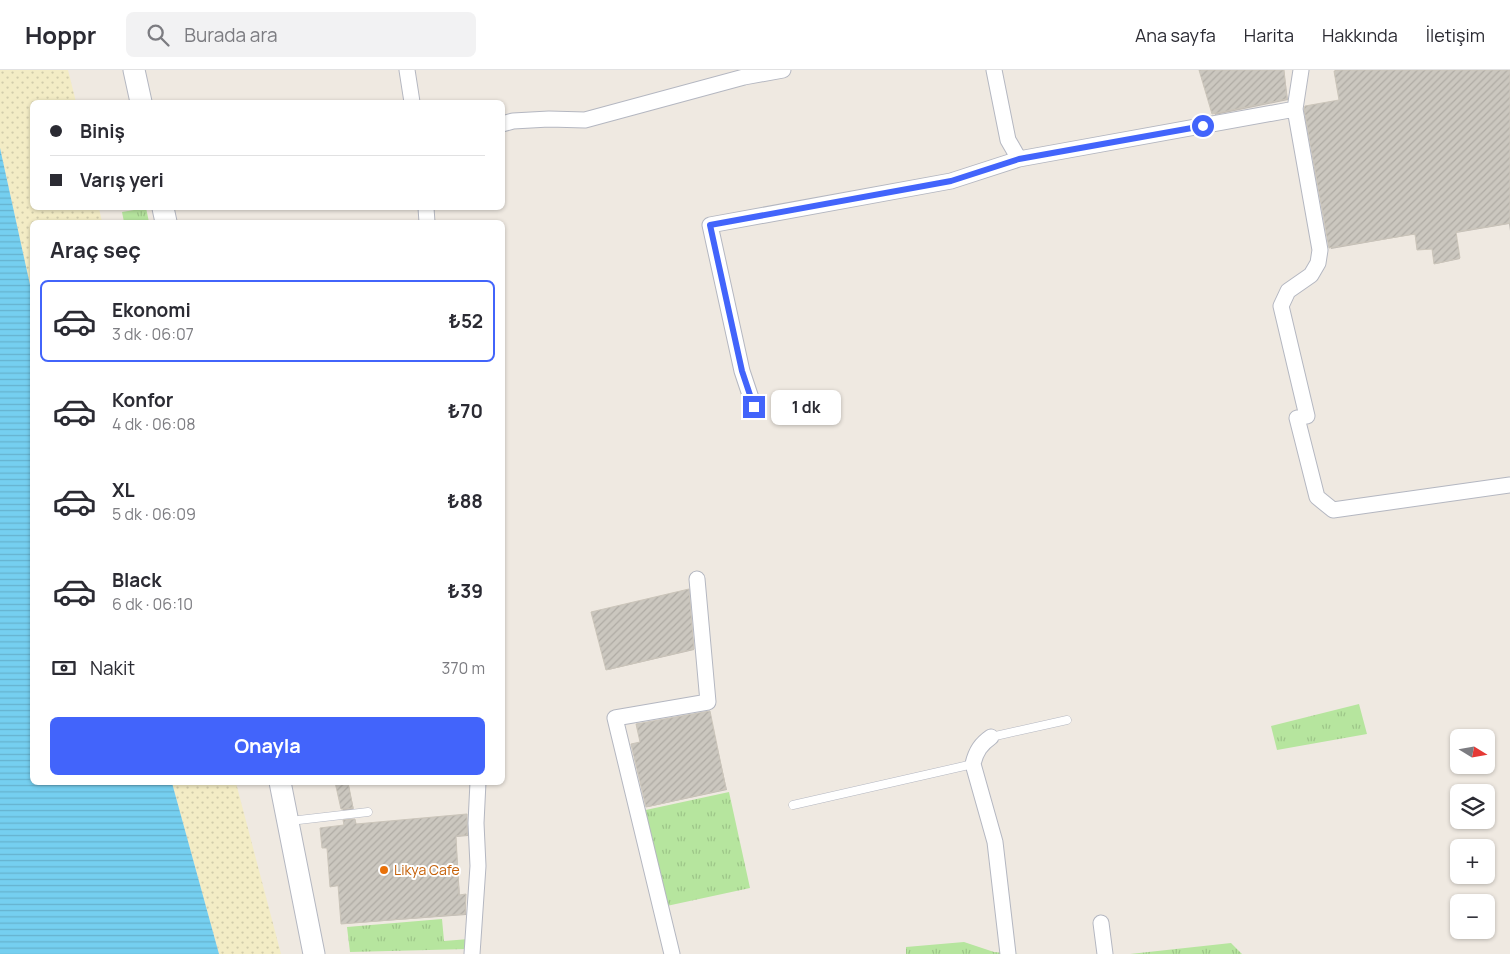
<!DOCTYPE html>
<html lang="tr">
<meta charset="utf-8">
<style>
:root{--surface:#fff;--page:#f2f2f3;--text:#2b2b33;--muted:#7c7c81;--line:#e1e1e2;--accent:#4264fb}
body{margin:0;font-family:Manrope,sans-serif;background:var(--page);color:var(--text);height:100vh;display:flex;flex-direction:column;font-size:19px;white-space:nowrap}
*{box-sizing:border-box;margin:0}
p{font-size:16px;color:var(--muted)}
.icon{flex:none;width:28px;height:28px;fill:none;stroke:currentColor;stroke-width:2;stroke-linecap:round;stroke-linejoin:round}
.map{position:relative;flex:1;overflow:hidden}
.side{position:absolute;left:30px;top:150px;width:475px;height:565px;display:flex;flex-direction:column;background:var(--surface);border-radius:8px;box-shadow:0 1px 4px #0004}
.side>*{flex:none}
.top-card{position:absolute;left:30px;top:30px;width:475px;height:110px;border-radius:8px;box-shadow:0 1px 4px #0004;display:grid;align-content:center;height:110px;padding:0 20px;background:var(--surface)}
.needle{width:32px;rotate:101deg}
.fabs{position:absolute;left:1450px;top:659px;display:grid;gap:10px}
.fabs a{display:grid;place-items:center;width:45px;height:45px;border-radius:8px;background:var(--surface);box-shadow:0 1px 4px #0004;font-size:25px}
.end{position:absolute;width:22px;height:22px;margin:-11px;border:6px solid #4264fb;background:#fff;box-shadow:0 0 0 2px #fff}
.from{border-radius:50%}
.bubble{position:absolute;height:35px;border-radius:8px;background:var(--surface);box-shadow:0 1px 4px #0004;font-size:16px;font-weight:700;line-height:35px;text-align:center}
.top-card b{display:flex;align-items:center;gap:18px;height:48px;font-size:19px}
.top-card b+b{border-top:1px solid var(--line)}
.top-card i{width:12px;height:12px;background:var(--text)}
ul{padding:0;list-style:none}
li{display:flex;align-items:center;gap:15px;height:82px;margin:0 10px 8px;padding:0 10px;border:2px solid transparent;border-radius:8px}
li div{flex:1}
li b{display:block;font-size:19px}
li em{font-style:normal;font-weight:700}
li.selected{border-color:var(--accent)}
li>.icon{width:45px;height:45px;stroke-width:1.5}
h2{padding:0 20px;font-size:22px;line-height:60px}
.pay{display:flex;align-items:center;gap:12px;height:55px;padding:0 20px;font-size:19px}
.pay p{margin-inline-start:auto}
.button{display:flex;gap:10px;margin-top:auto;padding:10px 20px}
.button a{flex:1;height:58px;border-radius:8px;background:var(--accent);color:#fff;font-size:20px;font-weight:700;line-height:58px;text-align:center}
header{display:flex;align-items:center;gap:30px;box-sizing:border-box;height:70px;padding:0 25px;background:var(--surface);border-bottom:1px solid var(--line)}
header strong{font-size:24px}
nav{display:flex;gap:28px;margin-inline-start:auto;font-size:18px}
.search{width:350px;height:45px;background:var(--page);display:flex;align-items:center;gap:12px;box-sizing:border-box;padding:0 18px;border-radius:8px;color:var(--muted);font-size:19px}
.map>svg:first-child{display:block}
.grass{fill:url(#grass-tufts)}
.sand{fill:url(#sand-dots)}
.water{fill:url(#water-rules)}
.shadow{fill:#0003}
.building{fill:url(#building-hatch);stroke:#cbc5ba}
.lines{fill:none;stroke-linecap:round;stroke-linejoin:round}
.lane-casing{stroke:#b4b7c1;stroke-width:9}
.street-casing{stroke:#b4b7c1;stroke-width:17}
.secondary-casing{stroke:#b4b7c1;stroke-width:23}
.lane{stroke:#fff;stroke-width:8}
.street{stroke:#fff;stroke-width:15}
.secondary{stroke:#fff;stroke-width:21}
.route{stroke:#4264fb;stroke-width:6}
.food-dot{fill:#e8710a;stroke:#fff;stroke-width:2}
.labels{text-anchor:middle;stroke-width:4;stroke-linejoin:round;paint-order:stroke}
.food-label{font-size:14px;fill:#c56008;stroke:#fff;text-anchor:start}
</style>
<header>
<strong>Hoppr</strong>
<div class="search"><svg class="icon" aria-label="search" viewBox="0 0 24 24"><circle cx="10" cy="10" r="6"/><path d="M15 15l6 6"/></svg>Burada ara</div>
<nav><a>Ana sayfa</a><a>Harita</a><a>Hakkında</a><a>İletişim</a></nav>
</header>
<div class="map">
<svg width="1510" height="884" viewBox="0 0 1510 884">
<defs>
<pattern id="grass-tufts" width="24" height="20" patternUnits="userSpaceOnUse" patternTransform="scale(1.25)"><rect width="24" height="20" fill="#b6e59e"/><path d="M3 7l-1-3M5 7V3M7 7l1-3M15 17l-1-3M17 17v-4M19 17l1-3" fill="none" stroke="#9dc588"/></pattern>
<pattern id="sand-dots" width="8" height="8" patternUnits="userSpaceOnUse" patternTransform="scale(1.25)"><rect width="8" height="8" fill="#f3ecc5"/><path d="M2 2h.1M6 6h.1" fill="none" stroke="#d1cbaa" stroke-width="1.8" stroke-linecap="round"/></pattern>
<pattern id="water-rules" width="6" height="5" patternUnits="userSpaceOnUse" patternTransform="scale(1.25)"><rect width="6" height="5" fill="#75cff0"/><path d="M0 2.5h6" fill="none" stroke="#66b2ce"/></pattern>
<pattern id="building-hatch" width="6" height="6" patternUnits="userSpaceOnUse" patternTransform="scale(1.25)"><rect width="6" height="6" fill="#cbc7bf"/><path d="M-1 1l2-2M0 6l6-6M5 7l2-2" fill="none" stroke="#afaba4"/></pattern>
</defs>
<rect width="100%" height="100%" fill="#efe9e1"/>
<path class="grass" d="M 146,138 L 149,152 L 124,152 L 122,142 Z
M 1359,634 L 1367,664 L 1277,680 L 1271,656 Z
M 729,722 L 750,818 L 662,837 L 641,741 Z
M 442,849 L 444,871 L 469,869 L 468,879 L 350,882 L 347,857 Z
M 964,872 L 994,882 L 1019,884 L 906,884 L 906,877 Z
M 1231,873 L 1242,884 L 1130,884 Z"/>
<path class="sand" d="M 0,0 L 68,0 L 76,32 L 32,32 L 32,138 L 99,138 L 102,152 L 32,152 L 32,224 L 0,78 Z
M 172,713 L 236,713 L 281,884 L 219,884 Z"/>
<path class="water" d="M 0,78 L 32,224 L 32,712 L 172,713 L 219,884 L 0,884 Z"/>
<path class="shadow" d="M 1200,0 L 1284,0 L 1288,30 L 1215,45 Z
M 1335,0 L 1510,0 L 1510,161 L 1509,154 L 1456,163 L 1460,189 L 1436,194 L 1433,179 L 1419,179 L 1416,164 L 1331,179 L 1340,31 Z
M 689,522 L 694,580 L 608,600 L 607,599 Z
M 710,644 L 727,720 L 648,737 L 647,736 Z
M 337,712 L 348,712 L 354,740 L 344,741 L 342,739 Z
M 467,745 L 468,766 L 456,767 L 460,826 L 466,827 L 466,845 L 342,854 L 339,816 L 331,817 L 328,778 L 323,778 L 346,756 L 355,750 L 357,755 Z"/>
<path class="building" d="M 1199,0 L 1284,0 L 1287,29 L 1212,44 Z
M 1339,0 L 1510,0 L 1510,153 L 1456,162 L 1460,188 L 1434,194 L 1432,179 L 1417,180 L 1415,164 L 1329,178 L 1304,39 L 1305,36 L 1339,30 L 1334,1 Z
M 689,519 L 694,579 L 606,600 L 591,542 Z
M 710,641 L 726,719 L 646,737 L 631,674 L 640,672 L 636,654 Z
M 335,712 L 348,712 L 353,738 L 341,739 Z
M 467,744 L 467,765 L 456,766 L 459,825 L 466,824 L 465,844 L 341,854 L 338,815 L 330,817 L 327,778 L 322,778 L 320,758 L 344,755 L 343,750 L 355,749 L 356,754 Z"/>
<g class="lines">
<g class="lane-casing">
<path id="lane" d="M 991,667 L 1067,650
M 793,735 L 973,694
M 290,751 L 368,742"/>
</g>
<g class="street-casing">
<path id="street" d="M 407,0 L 412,32
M 994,0 L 1008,70 L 1019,89
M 1301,0 L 1295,39 L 1320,180 L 1318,193 L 1311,205 L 1288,221 L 1281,236 L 1307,346 L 1297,348 L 1317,427 L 1333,440 L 1510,415
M 502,54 L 513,51 L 549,49 L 585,50 L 744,7 L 783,0
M 426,138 L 427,152
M 754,337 L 742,301 L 710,155 L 951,111 L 1019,89 L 1295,39
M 991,667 C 981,674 976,681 973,694 L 995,772 L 1008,884
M 1101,853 L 1105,884
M 472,884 L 478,796 L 476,753 L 478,712
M 672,884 L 615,648 L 708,632 L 697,509"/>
</g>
<g class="secondary-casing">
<path id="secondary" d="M 134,0 L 141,32
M 163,138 L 166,152
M 280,712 L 314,884"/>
</g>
<use href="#lane" class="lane"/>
<use href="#street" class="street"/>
<use href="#secondary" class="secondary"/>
</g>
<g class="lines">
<path class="route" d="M 754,337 L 742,301 L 710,155 L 951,111 L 1019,89 L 1203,56"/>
</g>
<circle class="food-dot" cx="384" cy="800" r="5"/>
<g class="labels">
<g class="food-label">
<text x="394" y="805">Likya Cafe</text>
</g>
</g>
</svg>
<div class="fabs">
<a><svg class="needle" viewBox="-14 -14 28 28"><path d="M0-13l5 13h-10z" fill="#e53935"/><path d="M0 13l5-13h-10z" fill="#7c7c81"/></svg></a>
<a><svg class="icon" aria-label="layers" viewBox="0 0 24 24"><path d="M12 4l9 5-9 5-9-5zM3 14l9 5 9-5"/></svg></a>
<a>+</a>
<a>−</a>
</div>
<i class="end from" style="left:1203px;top:56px"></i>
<i class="end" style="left:754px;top:337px"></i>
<div class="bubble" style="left:771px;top:320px;width:70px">1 dk</div>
<div class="top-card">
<b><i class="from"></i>Biniş</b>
<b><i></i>Varış yeri</b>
</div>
<section class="side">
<h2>Araç seç</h2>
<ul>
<li class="selected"><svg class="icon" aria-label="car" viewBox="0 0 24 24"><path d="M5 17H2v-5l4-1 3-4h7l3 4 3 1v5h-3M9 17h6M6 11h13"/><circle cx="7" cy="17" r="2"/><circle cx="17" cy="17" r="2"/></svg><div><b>Ekonomi</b><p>3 dk · 06:07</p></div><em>₺52</em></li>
<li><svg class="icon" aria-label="car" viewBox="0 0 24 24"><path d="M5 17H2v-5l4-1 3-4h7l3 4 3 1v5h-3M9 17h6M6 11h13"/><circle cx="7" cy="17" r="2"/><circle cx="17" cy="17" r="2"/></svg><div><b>Konfor</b><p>4 dk · 06:08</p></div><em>₺70</em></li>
<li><svg class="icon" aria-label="car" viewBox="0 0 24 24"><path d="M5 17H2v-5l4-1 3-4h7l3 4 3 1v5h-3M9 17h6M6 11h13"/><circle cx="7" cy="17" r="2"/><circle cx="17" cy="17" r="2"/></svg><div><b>XL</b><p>5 dk · 06:09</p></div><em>₺88</em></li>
<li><svg class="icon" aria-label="car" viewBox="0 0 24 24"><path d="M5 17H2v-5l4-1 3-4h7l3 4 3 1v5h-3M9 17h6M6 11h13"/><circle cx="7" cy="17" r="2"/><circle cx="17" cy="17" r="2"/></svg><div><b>Black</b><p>6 dk · 06:10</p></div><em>₺39</em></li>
</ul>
<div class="pay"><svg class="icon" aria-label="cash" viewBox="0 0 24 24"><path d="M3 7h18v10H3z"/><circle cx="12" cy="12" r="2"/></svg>Nakit<p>370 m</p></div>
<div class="button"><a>Onayla</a></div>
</section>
</div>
